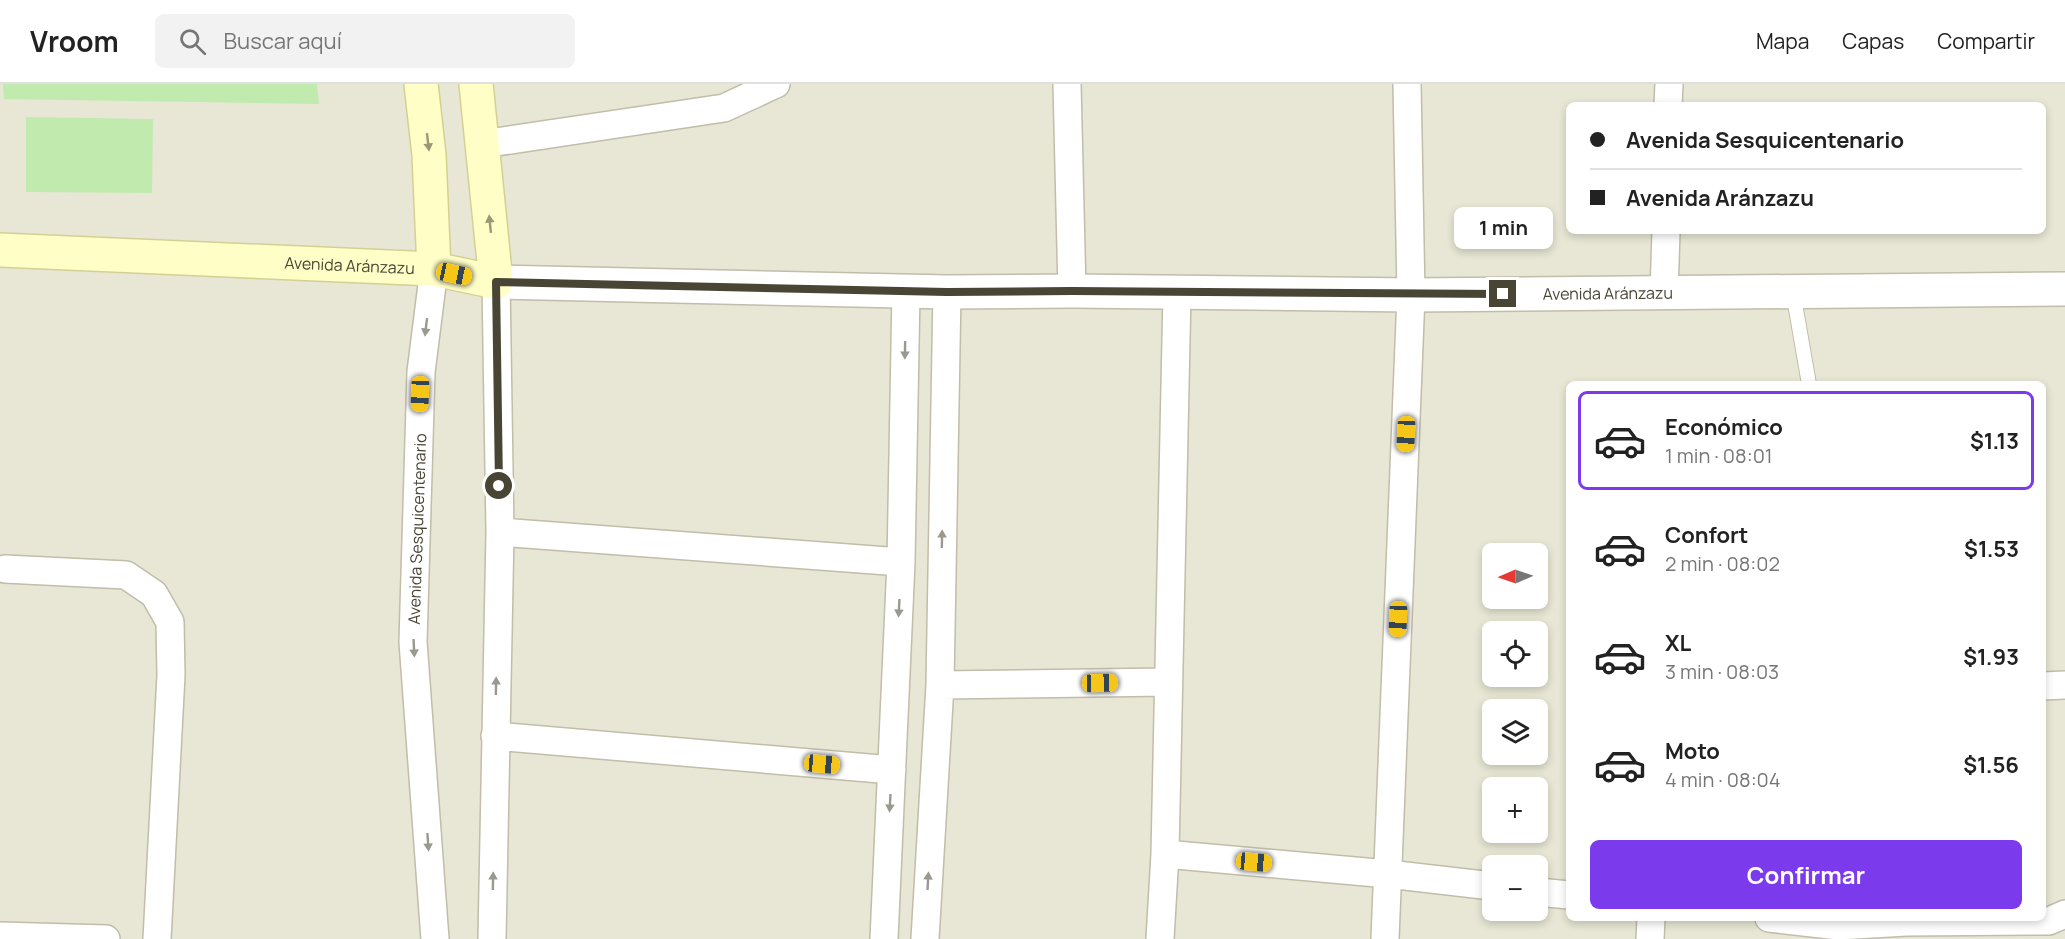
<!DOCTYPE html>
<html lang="es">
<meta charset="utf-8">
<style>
:root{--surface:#fff;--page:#f2f2f2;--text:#222;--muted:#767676;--line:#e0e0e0;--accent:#7c3aed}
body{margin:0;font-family:Manrope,sans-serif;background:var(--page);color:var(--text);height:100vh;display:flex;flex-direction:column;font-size:22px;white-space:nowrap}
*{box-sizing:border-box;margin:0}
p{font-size:20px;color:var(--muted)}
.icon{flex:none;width:33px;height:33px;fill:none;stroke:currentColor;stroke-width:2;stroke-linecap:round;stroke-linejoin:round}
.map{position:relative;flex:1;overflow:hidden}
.drawer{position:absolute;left:1566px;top:297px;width:480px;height:540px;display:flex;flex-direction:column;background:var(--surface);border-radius:9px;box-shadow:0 3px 9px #0003}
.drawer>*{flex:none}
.guide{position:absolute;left:1566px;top:18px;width:480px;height:132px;border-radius:9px;box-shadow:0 3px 9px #0003;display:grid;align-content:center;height:132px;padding:0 24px;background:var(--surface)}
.needle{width:39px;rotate:268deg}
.fabs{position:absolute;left:1482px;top:459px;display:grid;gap:12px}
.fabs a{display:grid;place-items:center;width:66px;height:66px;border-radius:9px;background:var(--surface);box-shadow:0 3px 9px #0003;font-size:30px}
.end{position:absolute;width:27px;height:27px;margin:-14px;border:8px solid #484535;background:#fff;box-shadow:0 0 0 3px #fff}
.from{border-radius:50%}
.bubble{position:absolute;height:42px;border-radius:9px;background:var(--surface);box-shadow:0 3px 9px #0003;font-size:20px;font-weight:700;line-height:42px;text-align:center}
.car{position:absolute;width:18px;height:36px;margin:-18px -9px;border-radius:8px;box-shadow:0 0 4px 2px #0007;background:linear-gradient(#f5c518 24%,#345 0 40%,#f5c518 0 76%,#345 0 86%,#f5c518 0)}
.guide b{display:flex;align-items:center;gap:21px;height:57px;font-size:22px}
.guide b+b{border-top:2px solid var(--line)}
.guide i{width:15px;height:15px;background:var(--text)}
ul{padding:10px 0 0;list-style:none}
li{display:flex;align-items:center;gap:18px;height:99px;margin:0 12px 9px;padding:0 12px;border:3px solid transparent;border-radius:9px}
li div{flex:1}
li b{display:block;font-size:22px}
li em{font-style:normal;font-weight:700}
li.current{border-color:var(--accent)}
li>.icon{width:54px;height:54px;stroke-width:1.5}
.primary-button{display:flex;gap:12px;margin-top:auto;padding:12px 24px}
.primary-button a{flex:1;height:69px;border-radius:9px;background:var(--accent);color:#fff;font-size:24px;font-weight:700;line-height:69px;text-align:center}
header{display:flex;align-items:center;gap:36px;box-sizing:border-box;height:84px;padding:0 30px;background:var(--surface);border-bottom:2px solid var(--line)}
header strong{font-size:28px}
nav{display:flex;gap:33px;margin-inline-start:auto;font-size:21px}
.search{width:420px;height:54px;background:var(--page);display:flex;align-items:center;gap:15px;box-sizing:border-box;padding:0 21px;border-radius:9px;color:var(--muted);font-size:22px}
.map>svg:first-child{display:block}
.residential{fill:#e8e7d5;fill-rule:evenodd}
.grass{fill:#c1eaae}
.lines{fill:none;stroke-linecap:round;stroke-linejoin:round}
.service-casing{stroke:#c0bda9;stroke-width:16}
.minor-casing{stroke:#c0bda9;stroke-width:30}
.tertiary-casing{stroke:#c0bda9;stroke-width:36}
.secondary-casing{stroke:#d4d093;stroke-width:36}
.service{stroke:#fff;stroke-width:14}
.minor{stroke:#fff;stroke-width:27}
.tertiary{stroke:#fff;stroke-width:33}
.secondary{stroke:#fffec6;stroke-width:33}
.oneway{fill:#9a9876}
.oneway2{fill:#9a9990}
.route{stroke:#484535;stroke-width:8}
.labels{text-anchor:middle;stroke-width:4.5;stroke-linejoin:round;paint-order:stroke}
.street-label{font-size:16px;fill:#484535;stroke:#fff}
</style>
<header>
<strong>Vroom</strong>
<div class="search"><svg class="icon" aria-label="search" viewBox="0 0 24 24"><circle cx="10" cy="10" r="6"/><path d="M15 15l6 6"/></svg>Buscar aquí</div>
<nav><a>Mapa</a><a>Capas</a><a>Compartir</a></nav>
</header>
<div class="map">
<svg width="2065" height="855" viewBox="0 0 2065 855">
<rect width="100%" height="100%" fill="#f4f3e7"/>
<path class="residential" d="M 0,0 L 2065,0 L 2065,855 L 0,855 ZM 1569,21 L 2043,21 L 2043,147 L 1569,147 ZM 1569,300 L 2043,300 L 2043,834 L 1569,834 ZM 1492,470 L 1538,470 L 1538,514 L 1492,514 ZM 1492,548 L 1538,548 L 1538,592 L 1492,592 ZM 1492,626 L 1538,626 L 1538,670 L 1492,670 ZM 1492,704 L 1538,704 L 1538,748 L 1492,748 ZM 1492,782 L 1538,782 L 1538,826 L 1492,826 Z"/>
<path class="grass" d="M 3,0 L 317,0 L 319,20 L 4,15 Z
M 26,33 L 153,35 L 152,109 L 26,108 Z"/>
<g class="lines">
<g class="service-casing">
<path id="service" d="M 1793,208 L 1809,300"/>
</g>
<g class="minor-casing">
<path id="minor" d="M 1067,0 L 1072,207
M 1668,21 L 1669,0
M 483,60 L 724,24 L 776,0
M 434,185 L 421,288 L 413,558 L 435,855
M 1664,210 L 1666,147
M 500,448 L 901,478
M 5,485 L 126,491 L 154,510 L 170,538 L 171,591 L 157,855
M 940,601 L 1168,598
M 2043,602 L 2065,601
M 495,652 L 892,686
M 1165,770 L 1388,790 L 1492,802
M 1538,808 L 1569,811
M 1769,834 L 1838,842 L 1906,838 L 2049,837 L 2065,830
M 0,852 L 106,855
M 492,855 L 500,448 L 496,198
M 884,855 L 901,478 L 906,208
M 925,855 L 940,601 L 947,208
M 1160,855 L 1165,770 L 1177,209
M 1385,855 L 1411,211 L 1407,0
M 1650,855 L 1651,834"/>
</g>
<g class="tertiary-casing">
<g id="tertiary">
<path id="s1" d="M 496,198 L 947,208 L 1072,207 L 1411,211 L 2065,205"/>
</g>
</g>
<g class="secondary-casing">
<g id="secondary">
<path d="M 421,0 L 429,71 L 434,185"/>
<path id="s2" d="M 0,166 L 434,185 L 496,198 L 476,0"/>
</g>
</g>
<use href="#service" class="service"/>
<use href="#minor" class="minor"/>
<use href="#tertiary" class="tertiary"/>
<use href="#secondary" class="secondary"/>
</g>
<defs><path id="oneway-solid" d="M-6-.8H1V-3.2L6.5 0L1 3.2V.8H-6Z" transform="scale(1.5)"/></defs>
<g class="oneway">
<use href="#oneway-solid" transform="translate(428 58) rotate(83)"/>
<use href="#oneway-solid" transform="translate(490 140) rotate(-96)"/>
</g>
<g class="oneway2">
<use href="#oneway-solid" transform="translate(426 243) rotate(97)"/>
<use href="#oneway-solid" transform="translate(905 266) rotate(91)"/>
<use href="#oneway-solid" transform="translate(942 455) rotate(-89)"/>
<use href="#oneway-solid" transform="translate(899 524) rotate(93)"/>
<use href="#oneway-solid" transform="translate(414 564) rotate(87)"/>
<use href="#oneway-solid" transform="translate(496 602) rotate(-89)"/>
<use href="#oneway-solid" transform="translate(890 719) rotate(93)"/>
<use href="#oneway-solid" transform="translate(428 758) rotate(86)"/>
<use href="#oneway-solid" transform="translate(493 797) rotate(-89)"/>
<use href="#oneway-solid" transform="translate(928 797) rotate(-87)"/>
</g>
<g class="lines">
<path class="route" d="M 499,402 L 496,198 L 947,208 L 1072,207 L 1503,210"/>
</g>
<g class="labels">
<g class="street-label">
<text dy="6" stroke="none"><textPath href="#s2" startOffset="350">Avenida Aránzazu</textPath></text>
<text dy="6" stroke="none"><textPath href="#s1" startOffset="1112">Avenida Aránzazu</textPath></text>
<text transform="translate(417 445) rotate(-88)" y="6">Avenida Sesquicentenario</text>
</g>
</g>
</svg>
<div class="fabs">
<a><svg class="needle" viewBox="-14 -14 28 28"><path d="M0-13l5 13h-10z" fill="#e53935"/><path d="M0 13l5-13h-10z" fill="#767676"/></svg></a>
<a><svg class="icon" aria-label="locate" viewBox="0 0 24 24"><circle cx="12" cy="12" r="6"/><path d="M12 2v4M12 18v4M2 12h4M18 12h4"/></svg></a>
<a><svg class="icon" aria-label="layers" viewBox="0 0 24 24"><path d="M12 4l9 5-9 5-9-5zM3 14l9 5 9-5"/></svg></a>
<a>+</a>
<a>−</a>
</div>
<i class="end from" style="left:499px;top:402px"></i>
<i class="end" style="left:1503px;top:210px"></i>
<div class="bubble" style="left:1454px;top:123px;width:99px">1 min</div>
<i class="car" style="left:454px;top:190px;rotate:102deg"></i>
<i class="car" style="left:420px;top:310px;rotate:182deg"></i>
<i class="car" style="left:1406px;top:350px;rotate:183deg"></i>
<i class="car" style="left:1398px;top:535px;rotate:182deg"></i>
<i class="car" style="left:1100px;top:599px;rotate:89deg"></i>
<i class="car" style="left:822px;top:680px;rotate:95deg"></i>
<i class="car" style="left:1254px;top:778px;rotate:95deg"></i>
<div class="guide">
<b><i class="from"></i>Avenida Sesquicentenario</b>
<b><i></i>Avenida Aránzazu</b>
</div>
<section class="drawer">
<ul>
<li class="current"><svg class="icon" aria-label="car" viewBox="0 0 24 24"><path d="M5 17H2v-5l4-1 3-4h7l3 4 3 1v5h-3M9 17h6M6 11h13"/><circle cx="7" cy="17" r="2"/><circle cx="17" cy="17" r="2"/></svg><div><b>Económico</b><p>1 min · 08:01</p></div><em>$1.13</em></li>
<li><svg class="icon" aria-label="car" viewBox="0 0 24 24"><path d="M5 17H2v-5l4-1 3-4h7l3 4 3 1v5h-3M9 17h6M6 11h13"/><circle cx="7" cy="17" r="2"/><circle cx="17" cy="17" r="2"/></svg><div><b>Confort</b><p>2 min · 08:02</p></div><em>$1.53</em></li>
<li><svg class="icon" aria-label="car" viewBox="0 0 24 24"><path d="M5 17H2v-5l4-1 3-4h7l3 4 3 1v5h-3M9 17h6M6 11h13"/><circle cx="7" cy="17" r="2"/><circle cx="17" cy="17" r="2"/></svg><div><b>XL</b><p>3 min · 08:03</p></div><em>$1.93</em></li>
<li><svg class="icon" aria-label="car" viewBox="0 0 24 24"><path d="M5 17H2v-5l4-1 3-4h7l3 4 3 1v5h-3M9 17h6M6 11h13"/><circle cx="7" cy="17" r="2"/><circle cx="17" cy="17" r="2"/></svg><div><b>Moto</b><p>4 min · 08:04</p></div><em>$1.56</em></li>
</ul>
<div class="primary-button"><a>Confirmar</a></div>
</section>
</div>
